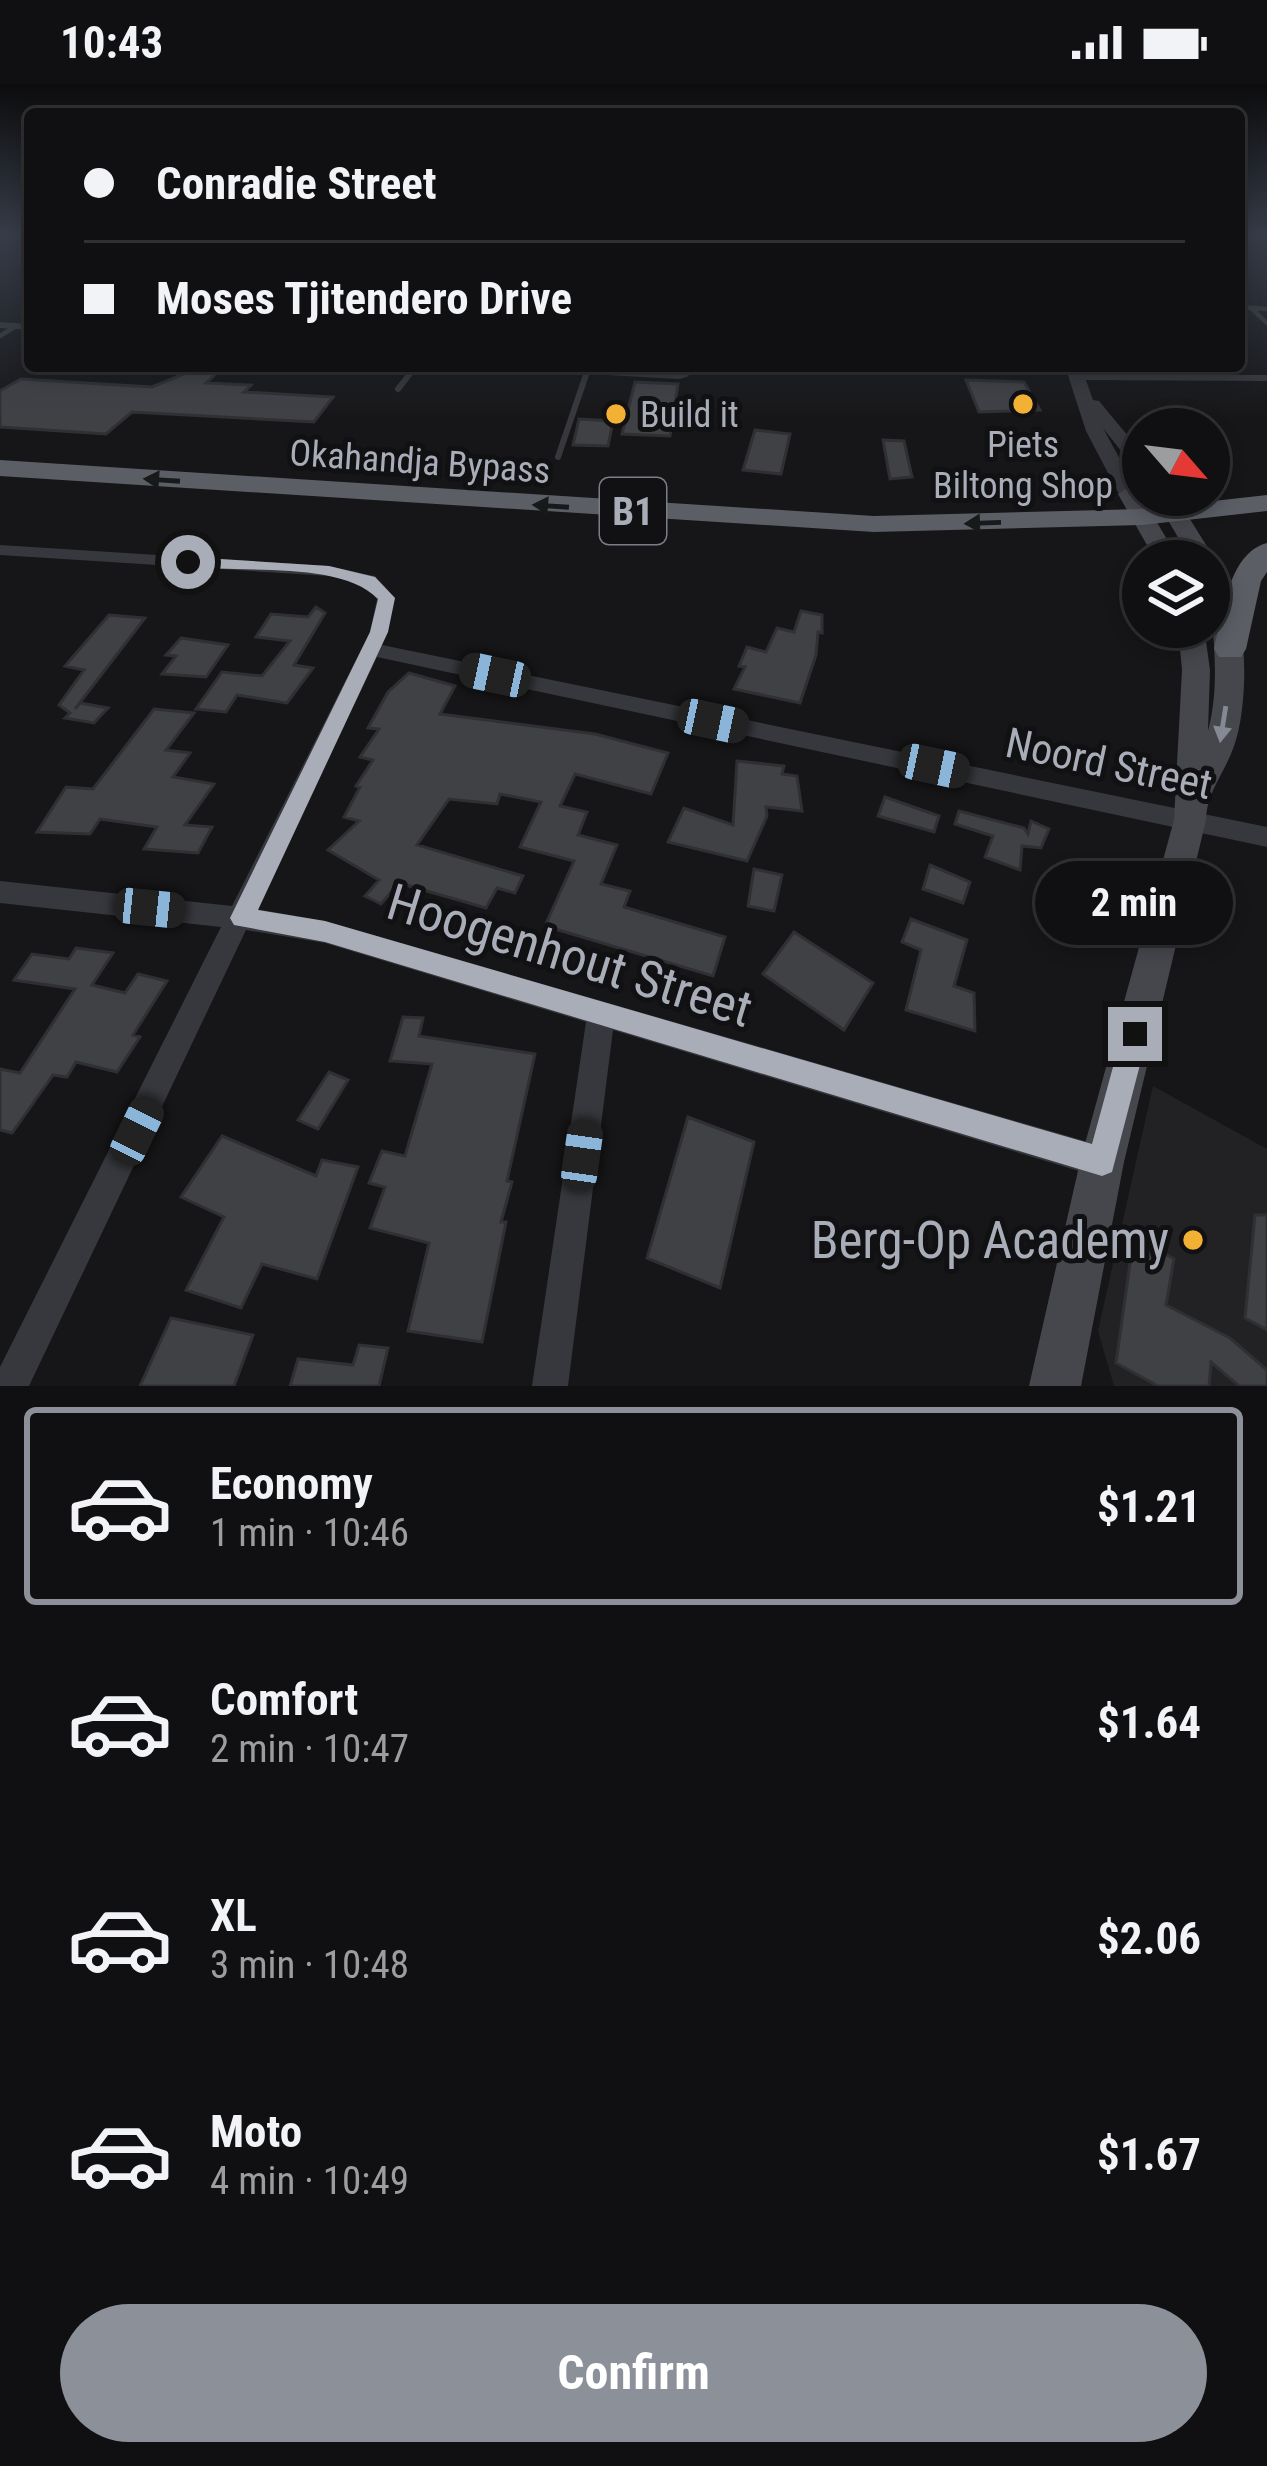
<!DOCTYPE html>
<meta charset="utf-8">
<style>
:root{--surface:#101012;--page:#19191b;--text:#f1f3f6;--muted:#9c9d9f;--line:#303032;--accent:#8c9099}
body{margin:0;font-family:"Roboto Condensed",sans-serif;background:var(--page);color:var(--text);height:100vh;display:flex;flex-direction:column;font-size:45px;white-space:nowrap}
*{box-sizing:border-box;margin:0}
p{font-size:39px;color:var(--muted)}
.icon{flex:none;width:66px;height:66px;fill:none;stroke:currentColor;stroke-width:2;stroke-linecap:round;stroke-linejoin:round}
.map{position:relative;height:1302px;overflow:hidden}
.details{display:flex;flex-direction:column;background:var(--surface);flex:1}
.details>*{flex:none}
.hud{position:absolute;left:24px;top:24px;width:1221px;height:264px;border-radius:12px;box-shadow:0 6px 18px #0003,0 0 0 3px var(--line);display:grid;align-content:center;height:264px;padding:0 60px;background:var(--surface)}
.needle{width:78px;rotate:118deg}
.controls{position:absolute;left:1122px;top:324px;display:grid;gap:24px}
.controls a{display:grid;place-items:center;width:108px;height:108px;border-radius:50%;background:var(--surface);box-shadow:0 6px 18px #0003,0 0 0 3px var(--line);font-size:60px}
.end{position:absolute;width:54px;height:54px;margin:-27px;border:15px solid #a8adb8;background:#111;box-shadow:0 0 0 6px #111}
.from{border-radius:50%}
.bubble{position:absolute;height:84px;border-radius:42px;background:var(--surface);box-shadow:0 6px 18px #0003,0 0 0 3px var(--line);font-size:39px;font-weight:700;line-height:84px;text-align:center}
.car{position:absolute;width:36px;height:72px;margin:-36px -18px;border-radius:15px;box-shadow:0 0 9px 3px #0007;background:linear-gradient(#222 24%,#8ab4d8 0 40%,#222 0 76%,#8ab4d8 0 86%,#222 0)}
.hud b{display:flex;align-items:center;gap:42px;height:114px;font-size:45px}
.hud b+b{border-top:3px solid var(--line)}
.hud i{width:30px;height:30px;background:var(--text)}
ul{padding:21px 0 0;list-style:none}
li{display:flex;align-items:center;gap:36px;height:198px;margin:0 24px 18px;padding:0 36px;border:6px solid transparent;border-radius:12px}
li div{flex:1}
li b{display:block;font-size:45px}
li em{font-style:normal;font-weight:700}
li.active{border-color:var(--accent)}
li>.icon{width:108px;height:108px;stroke-width:1.5}
.primary-button{display:flex;gap:24px;margin-top:auto;padding:24px 60px}
.primary-button a{flex:1;height:138px;border-radius:72px;background:var(--accent);color:#fff;font-size:48px;font-weight:700;line-height:138px;text-align:center}
.status{display:flex;justify-content:space-between;align-items:center;height:84px;padding:0 60px;background:var(--surface);direction:ltr}
.status svg{height:33px;fill:currentColor}
.map>svg:first-child{display:block}
.built{fill:#222225}
.building{fill:#404145;stroke:#303034;stroke-width:3}
.lines{fill:none;stroke-linecap:round;stroke-linejoin:round}
.service-far1{stroke:#37383d;stroke-width:4.5}
.service{stroke:#37383d;stroke-width:6}
.minor{fill:#37383d;fill-rule:evenodd}
.tertiary{fill:#37383d;fill-rule:evenodd}
.secondary{fill:#45474d;fill-rule:evenodd}
.trunk{fill:#5b5e65;fill-rule:evenodd}
.oneway{fill:#18191b}
.oneway2{fill:#858993}
.route{fill:#a8adb8}
.poi-dot{fill:#f2b134;stroke:#111113;stroke-width:4.5}
.labels{text-anchor:middle;stroke-width:10;stroke-linejoin:round;paint-order:stroke}
.far-poi-label{font-size:36px;fill:#a8adb8;stroke:#111113;text-anchor:start}
.far-street-label{font-size:36px;fill:#a8adb8;stroke:#111113}
.shield{fill:#111113;stroke:#7b7e86;stroke-width:3}
.shield-label{font-size:39px;font-weight:bold;fill:#a8adb8}
.street-label{font-size:42px;fill:#a8adb8;stroke:#111113}
.near-street-label{font-size:51px;fill:#a8adb8;stroke:#111113}
.near-poi-label{font-size:51px;fill:#a8adb8;stroke:#111113;text-anchor:end}
</style>
<div class="status"><b>10:43</b><svg viewBox="0 0 49 12"><path d="M0 12V9h3v3zM5 12V6h3v6zM10 12V3h3v9zM15 12V0h3v12zM26 1h20v11H26zM47 4h2v5h-2z"/></svg></div>
<div class="map">
<svg width="1267" height="1302" viewBox="0 0 1267 1302">
<rect width="100%" height="100%" fill="#161618"/>
<path class="built" d="M 1153,1002 L 1267,1065 L 1267,1302 L 1114,1302 L 1098,1247 Z"/>
<path class="building" d="M 196,285 L 220,286 L 206,299 L 251,301 L 244,308 L 333,313 L 314,338 L 132,328 L 106,350 L 0,343 L 0,307 L 21,295 L 152,303 Z
M 966,296 L 1024,298 L 1040,326 L 979,328 Z
M 635,298 L 678,300 L 670,352 L 622,350 Z
M 579,335 L 613,337 L 608,362 L 573,361 Z
M 755,346 L 790,350 L 781,390 L 743,386 Z
M 883,356 L 904,357 L 912,393 L 890,395 Z
M 316,523 L 325,529 L 294,581 L 313,584 L 287,619 L 237,611 L 226,628 L 196,625 L 222,588 L 262,592 L 290,557 L 256,553 L 271,530 L 308,533 Z
M 801,527 L 822,531 L 822,549 L 818,548 L 816,571 L 800,619 L 734,605 L 745,583 L 739,582 L 747,563 L 766,568 L 777,544 L 794,548 Z
M 109,531 L 145,534 L 75,625 L 80,619 L 108,624 L 94,639 L 65,634 L 70,629 L 59,621 L 84,586 L 65,582 Z
M 181,554 L 228,561 L 206,593 L 162,590 L 176,572 L 166,571 Z
M 409,589 L 455,602 L 440,630 L 595,650 L 668,669 L 651,710 L 575,690 L 560,722 L 587,728 L 578,751 L 617,761 L 601,800 L 630,807 L 624,823 L 725,853 L 713,892 L 545,842 L 574,777 L 520,763 L 541,718 L 500,710 L 497,720 L 449,715 L 417,761 L 523,792 L 515,809 L 497,804 L 486,824 L 399,799 L 381,820 L 365,812 L 379,796 L 328,766 L 359,737 L 344,733 L 360,703 L 356,702 L 373,676 L 360,673 L 379,645 L 368,644 L 388,608 Z
M 154,625 L 194,629 L 166,666 L 190,669 L 173,693 L 214,700 L 185,741 L 212,743 L 198,769 L 144,765 L 157,743 L 100,735 L 90,750 L 37,748 L 66,703 L 93,705 Z
M 737,677 L 784,682 L 782,690 L 797,692 L 802,727 L 766,723 L 767,732 L 747,777 L 668,758 L 684,724 L 733,741 Z
M 885,713 L 939,732 L 934,748 L 878,732 Z
M 959,727 L 1024,744 L 1028,750 L 1031,737 L 1049,745 L 1041,764 L 1022,762 L 1020,786 L 985,773 L 993,752 L 955,740 Z
M 930,781 L 970,798 L 963,819 L 923,805 Z
M 754,785 L 782,791 L 774,827 L 748,822 Z
M 911,835 L 967,856 L 954,902 L 974,909 L 975,947 L 906,926 L 921,866 L 902,858 Z
M 794,848 L 873,899 L 844,946 L 763,890 Z
M 76,864 L 113,869 L 92,901 L 125,909 L 138,890 L 167,897 L 133,951 L 140,953 L 117,988 L 76,978 L 67,993 L 53,991 L 12,1049 L 0,1046 L 0,985 L 20,989 L 75,905 L 14,896 L 32,870 L 69,875 Z
M 403,933 L 423,934 L 419,952 L 535,970 L 507,1097 L 512,1098 L 501,1138 L 506,1138 L 482,1258 L 408,1247 L 429,1159 L 370,1144 L 385,1103 L 369,1099 L 382,1067 L 405,1072 L 432,980 L 390,977 Z
M 329,988 L 348,996 L 318,1045 L 298,1036 Z
M 688,1033 L 754,1058 L 720,1204 L 647,1174 Z
M 222,1052 L 316,1092 L 322,1076 L 358,1083 L 317,1195 L 262,1180 L 241,1224 L 186,1206 L 224,1133 L 181,1113 Z
M 1255,1131 L 1267,1131 L 1267,1246 L 1245,1234 Z
M 1134,1151 L 1174,1175 L 1166,1221 L 1230,1254 L 1267,1286 L 1267,1302 L 1239,1302 L 1211,1278 L 1209,1302 L 1158,1302 L 1116,1279 Z
M 171,1234 L 253,1251 L 234,1302 L 140,1302 Z
M 359,1261 L 388,1264 L 379,1302 L 290,1302 L 298,1275 L 353,1281 Z"/>
<g class="lines">
<path class="service-far1" d="M 1239,223 L 1267,225
M 1251,224 L 1267,239
M 0,252 L 16,242"/>
<path class="service" d="M 124,282 L 142,286
M 588,287 L 679,292 L 686,290 L 688,282
M 1079,293 L 1267,294
M 398,305 L 416,282
M 558,373 L 588,285"/>
<path class="minor" d="M 0,238 L 30,240 L 30,246 L 0,244 Z
M 0,461 L 329,482 L 369,491 L 375,492 L 395,514 L 382,561 L 1267,743 L 1267,763 L 377,573 L 256,825 L 325,837 L 1102,1062 L 1113,1067 L 1118,1078 L 1113,1089 L 1102,1094 L 613,946 L 568,1302 L 532,1302 L 586,938 L 325,859 L 246,846 L 29,1302 L 0,1302 L 0,1283 L 221,843 L 0,819 L 0,797 L 232,822 L 370,548 L 377,515 L 363,500 L 329,492 L 0,471 Z"/>
<path class="tertiary" d="M 5,152 L 30,152 L 30,157 Z
M 1065,282 L 1081,282 L 1093,316 L 1099,317 L 1143,370 L 1143,388 L 1136,386 L 1103,344 L 1139,410 L 1136,414 L 1119,410 L 1086,347 Z"/>
<path class="secondary" d="M 1129,403 L 1137,405 L 1180,477 L 1156,477 L 1118,410 Z
M 1153,411 L 1175,411 L 1216,477 L 1213,481 C 1251,508 1249,619 1235,659 C 1226,688 1207,706 1206,736 L 1124,1078 L 1081,1302 L 1029,1302 L 1080,1078 L 1174,736 L 1182,586 L 1178,543 L 1204,543 L 1210,586 L 1208,647 C 1223,590 1209,535 1209,477 L 1192,477 Z"/>
<path class="trunk" d="M 0,376 L 874,432 L 1142,425 L 1267,411 L 1267,427 L 1142,441 L 874,448 L 0,392 Z
M 1267,459 L 1267,488 L 1261,497 L 1246,565 L 1241,573 L 1219,573 L 1214,565 C 1222,533 1228,469 1267,459 Z"/>
</g>
<defs><path id="oneway-solid" d="M-6-.8H1V-3.2L6.5 0L1 3.2V.8H-6Z" transform="scale(3)"/></defs>
<g class="oneway">
<use href="#oneway-solid" transform="translate(162 396) rotate(-176)"/>
<use href="#oneway-solid" transform="translate(551 422) rotate(-176)"/>
<use href="#oneway-solid" transform="translate(983 439) rotate(178)"/>
</g>
<use class="oneway2" href="#oneway-solid" transform="translate(1223 640) rotate(99)"/>
<linearGradient id="sky" x2="0" y2="1"><stop stop-color="#0c0c0d"/><stop offset="0.45" stop-color="#363c48"/><stop offset="1" stop-color="#363c48" stop-opacity="0"/></linearGradient>
<rect width="1267" height="335" fill="url(#sky)"/>
<path class="route" d="M 188,473 L 329,482 L 375,493 L 395,514 L 388,548 L 258,826 L 325,837 L 1092,1060 L 1122,950 L 1126,940 L 1135,937 L 1144,940 L 1148,950 L 1112,1088 L 1102,1092 L 325,858 L 234,841 L 230,834 L 370,548 L 378,515 C 339,475 237,491 182,481 L 182,475 Z"/>
<g class="poi-dot">
<circle cx="1023" cy="320" r="12"/>
<circle cx="616" cy="330" r="12"/>
<circle cx="1193" cy="1156" r="12"/>
</g>
<g class="labels">
<g class="far-poi-label">
<text x="640" y="343">Build it</text>
<text x="1023" y="373" text-anchor="middle">Piets<tspan x="1023" dy="41">Biltong Shop</tspan></text>
</g>
<g class="far-street-label">
<text transform="translate(420 377) rotate(4)" y="13">Okahandja Bypass</text>
</g>
<rect class="shield" x="600" y="394" width="66" height="66" rx="9"/>
<g class="shield-label">
<text x="633" y="441">B1</text>
</g>
<g class="street-label">
<text transform="translate(1109 679) rotate(12)" y="15">Noord Street</text>
</g>
<g class="near-street-label">
<text transform="translate(570 871) rotate(17)" y="18">Hoogenhout Street</text>
</g>
<g class="near-poi-label">
<text x="1169" y="1174">Berg-Op Academy</text>
</g>
</g>
</svg>
<div class="controls">
<a><svg class="needle" viewBox="-14 -14 28 28"><path d="M0-13l5 13h-10z" fill="#e53935"/><path d="M0 13l5-13h-10z" fill="#9c9d9f"/></svg></a>
<a><svg class="icon" aria-label="layers" viewBox="0 0 24 24"><path d="M12 4l9 5-9 5-9-5zM3 14l9 5 9-5"/></svg></a>
</div>
<i class="end from" style="left:188px;top:478px"></i>
<i class="end" style="left:1135px;top:950px"></i>
<div class="bubble" style="left:1035px;top:777px;width:198px">2 min</div>
<i class="car" style="left:495px;top:591px;rotate:282deg"></i>
<i class="car" style="left:713px;top:637px;rotate:102deg"></i>
<i class="car" style="left:934px;top:682px;rotate:102deg"></i>
<i class="car" style="left:150px;top:824px;rotate:96deg"></i>
<i class="car" style="left:137px;top:1047px;rotate:26deg"></i>
<i class="car" style="left:582px;top:1071px;rotate:8deg"></i>
<div class="hud">
<b><i class="from"></i>Conradie Street</b>
<b><i></i>Moses Tjitendero Drive</b>
</div>
</div>
<section class="details">
<ul>
<li class="active"><svg class="icon" aria-label="car" viewBox="0 0 24 24"><path d="M5 17H2v-5l4-1 3-4h7l3 4 3 1v5h-3M9 17h6M6 11h13"/><circle cx="7" cy="17" r="2"/><circle cx="17" cy="17" r="2"/></svg><div><b>Economy</b><p>1 min · 10:46</p></div><em>$1.21</em></li>
<li><svg class="icon" aria-label="car" viewBox="0 0 24 24"><path d="M5 17H2v-5l4-1 3-4h7l3 4 3 1v5h-3M9 17h6M6 11h13"/><circle cx="7" cy="17" r="2"/><circle cx="17" cy="17" r="2"/></svg><div><b>Comfort</b><p>2 min · 10:47</p></div><em>$1.64</em></li>
<li><svg class="icon" aria-label="car" viewBox="0 0 24 24"><path d="M5 17H2v-5l4-1 3-4h7l3 4 3 1v5h-3M9 17h6M6 11h13"/><circle cx="7" cy="17" r="2"/><circle cx="17" cy="17" r="2"/></svg><div><b>XL</b><p>3 min · 10:48</p></div><em>$2.06</em></li>
<li><svg class="icon" aria-label="car" viewBox="0 0 24 24"><path d="M5 17H2v-5l4-1 3-4h7l3 4 3 1v5h-3M9 17h6M6 11h13"/><circle cx="7" cy="17" r="2"/><circle cx="17" cy="17" r="2"/></svg><div><b>Moto</b><p>4 min · 10:49</p></div><em>$1.67</em></li>
</ul>
<div class="primary-button"><a>Confirm</a></div>
</section>
